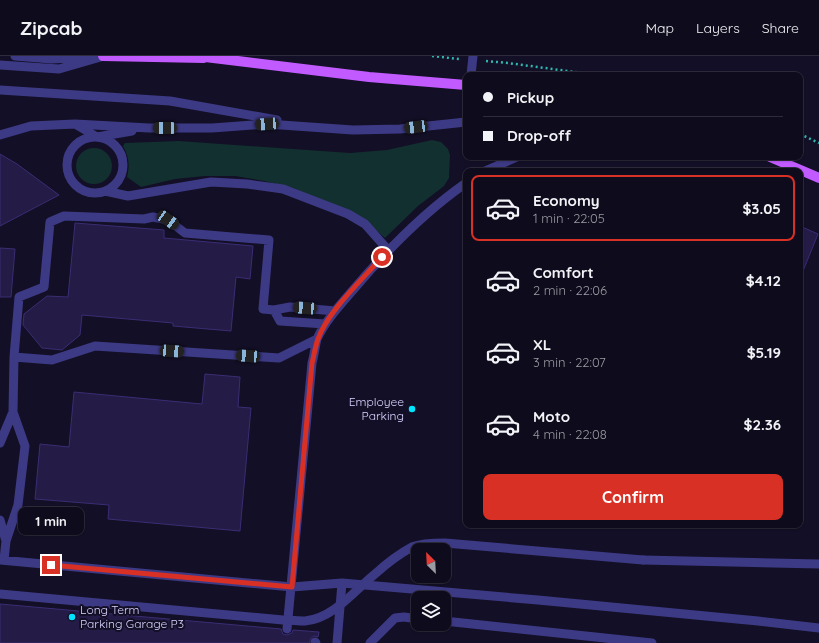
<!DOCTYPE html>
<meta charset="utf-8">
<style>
:root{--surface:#0e0b1c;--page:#1c1929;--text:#f1f3f6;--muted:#9b9ba3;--line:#2e2b3b;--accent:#d93025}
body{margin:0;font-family:Quicksand,sans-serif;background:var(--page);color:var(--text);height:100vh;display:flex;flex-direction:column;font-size:15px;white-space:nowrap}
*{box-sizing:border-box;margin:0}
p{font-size:13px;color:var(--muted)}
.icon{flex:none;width:22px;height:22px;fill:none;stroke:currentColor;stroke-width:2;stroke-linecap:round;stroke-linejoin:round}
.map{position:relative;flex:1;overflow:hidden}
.side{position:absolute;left:463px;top:112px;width:340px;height:360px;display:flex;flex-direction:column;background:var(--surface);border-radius:8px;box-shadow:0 1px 3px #0004,0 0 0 1px var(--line)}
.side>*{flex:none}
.banner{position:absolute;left:463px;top:16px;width:340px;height:88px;border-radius:8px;box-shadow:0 1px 3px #0004,0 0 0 1px var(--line);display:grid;align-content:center;height:88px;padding:0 20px;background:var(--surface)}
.needle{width:26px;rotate:336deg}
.tools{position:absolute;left:411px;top:487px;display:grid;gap:8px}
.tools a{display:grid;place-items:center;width:40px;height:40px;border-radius:8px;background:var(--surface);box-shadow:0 1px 3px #0004,0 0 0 1px var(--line);font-size:20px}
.end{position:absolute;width:18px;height:18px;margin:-9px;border:5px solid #d93025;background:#fff;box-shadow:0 0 0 2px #fff}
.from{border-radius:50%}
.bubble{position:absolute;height:28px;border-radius:8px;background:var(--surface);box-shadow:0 1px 3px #0004,0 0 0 1px var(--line);font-size:13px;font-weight:700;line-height:28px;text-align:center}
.car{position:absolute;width:12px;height:24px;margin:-12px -6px;border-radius:5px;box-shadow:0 0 3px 1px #0007;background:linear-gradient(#222 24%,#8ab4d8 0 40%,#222 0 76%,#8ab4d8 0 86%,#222 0)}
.banner b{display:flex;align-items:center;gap:14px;height:38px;font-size:15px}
.banner b+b{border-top:1px solid var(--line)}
.banner i{width:10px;height:10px;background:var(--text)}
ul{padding:7px 0 0;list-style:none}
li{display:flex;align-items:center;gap:12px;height:66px;margin:0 8px 6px;padding:0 12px;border:2px solid transparent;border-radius:8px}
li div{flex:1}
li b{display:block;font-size:15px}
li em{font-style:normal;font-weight:700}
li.active{border-color:var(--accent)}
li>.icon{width:36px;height:36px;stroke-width:1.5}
.action{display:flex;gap:8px;margin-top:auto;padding:8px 20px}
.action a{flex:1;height:46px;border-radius:8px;background:var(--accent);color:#fff;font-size:16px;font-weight:700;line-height:46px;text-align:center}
header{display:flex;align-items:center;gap:24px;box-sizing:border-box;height:56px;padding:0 20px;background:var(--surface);border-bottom:1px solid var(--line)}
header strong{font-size:19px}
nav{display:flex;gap:22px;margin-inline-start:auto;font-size:14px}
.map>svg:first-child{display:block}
.green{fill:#12302f}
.building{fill:#241b47;stroke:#3b2d73}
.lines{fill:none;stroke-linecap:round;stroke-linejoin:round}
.path{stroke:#2fb8b0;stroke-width:2.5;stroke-dasharray:2 3;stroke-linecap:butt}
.service{stroke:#3d3a85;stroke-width:9}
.primary{stroke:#c25bff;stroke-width:10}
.service-bridge{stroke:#3d3a85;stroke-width:9}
.route{stroke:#d93025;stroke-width:5}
.poi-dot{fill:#00e5ff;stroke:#130f26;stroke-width:1.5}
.labels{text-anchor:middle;stroke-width:4;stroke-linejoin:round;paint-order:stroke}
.poi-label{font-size:12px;fill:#d9d4ff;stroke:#130f26;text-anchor:end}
</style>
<header>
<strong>Zipcab</strong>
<nav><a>Map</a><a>Layers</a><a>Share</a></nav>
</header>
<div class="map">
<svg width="819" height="587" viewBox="0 0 819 587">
<rect width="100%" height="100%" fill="#130f26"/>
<path class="green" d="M 432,84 L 441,86 L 448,93 L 450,99 L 449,122 L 444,130 L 418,150 L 385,182 L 362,162 L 293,132 L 264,125 L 235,120 L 205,120 L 175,123 L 141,131 L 127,121 C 130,109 129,101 123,90 L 125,87 L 179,85 L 350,97 L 387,94 Z
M76 110a18 18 0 1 1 36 0a18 18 0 1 1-36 0Z"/>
<path class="building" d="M 0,98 L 17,108 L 59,139 L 0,170 Z
M 75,167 L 164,174 L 164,182 L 253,190 L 250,223 L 236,221 L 231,275 L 173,270 L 173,267 L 82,259 L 80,279 L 62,294 L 42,292 L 23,269 L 24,258 L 47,240 L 68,241 Z
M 800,170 L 818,178 L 801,220 L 800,220 Z
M 0,192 L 15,193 L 11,241 L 0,241 Z
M 205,318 L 240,321 L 238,351 L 251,352 L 240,475 L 108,463 L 109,449 L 35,443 L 40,388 L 69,391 L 74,336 L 202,348 Z
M 0,548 L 281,573 L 283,578 L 287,579 L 292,577 L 293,574 L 319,576 L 318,581 L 314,580 L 311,582 L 309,587 L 0,587 Z"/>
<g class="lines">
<path class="path" d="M 432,0 L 459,3
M 486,5 L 508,7 L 597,19
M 800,78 L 819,87"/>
<path class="service" d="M 15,0 L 52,3 L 87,1
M 0,9 L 59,13 L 104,0
M 471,19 L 473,0
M 0,34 L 170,45 L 277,64
M 75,68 L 149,72 L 212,72 L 267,68 L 353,74 L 400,73 L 466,66
M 0,79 L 31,70 L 75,68 L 97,81 L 132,75
M67 109a28 28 0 1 1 56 0a28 28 0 1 1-56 0Z
M 485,115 L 517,101
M 105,135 L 128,140 L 211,126 L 247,128 L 283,133 L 348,158 L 365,168 L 388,194
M 274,254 L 263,253 L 269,184 L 185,177 L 168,164 L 153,161 L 144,163 L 64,160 L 50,166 L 44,231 L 19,241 L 14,301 L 52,304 L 95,290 L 279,302 L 317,283
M 325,268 L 280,265 L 274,254 L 290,251 L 335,255
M 0,387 L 13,356
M 0,464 L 6,485
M 0,504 L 292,531 L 342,527 L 538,544 L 758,565 L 819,572
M 4,504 L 6,485 L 18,449 L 25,390 L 13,356 L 14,301
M 643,504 L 819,508
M 444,565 L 652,587
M 287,573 L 312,307 C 314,300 315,291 317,283 C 325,265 340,249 353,234 C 387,194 423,157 466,127
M 315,586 L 316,587
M 337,587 L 342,527
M 370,587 L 395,562 L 404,561 L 418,563"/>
<path class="primary" d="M 103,0 L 204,2
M 197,0 L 369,21 L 466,29
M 770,101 L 819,122"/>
<path class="service-bridge" d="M 0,538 L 283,564 C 290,564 298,565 305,565 C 333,563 355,534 375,518 C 386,508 399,498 412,491 C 422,487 435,487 445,487 L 643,504"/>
</g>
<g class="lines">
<path class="route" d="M 51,509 L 292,531 L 312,307 C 314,300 315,291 318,283 C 328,255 362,224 382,201"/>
</g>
<g class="poi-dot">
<circle cx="412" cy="353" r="4"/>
<circle cx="72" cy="561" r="4"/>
</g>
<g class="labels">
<g class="poi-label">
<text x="404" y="350">Employee<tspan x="404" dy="14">Parking</tspan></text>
<text x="80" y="558" text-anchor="start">Long Term<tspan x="80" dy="14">Parking Garage P3</tspan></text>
</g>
</g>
</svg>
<div class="tools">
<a><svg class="needle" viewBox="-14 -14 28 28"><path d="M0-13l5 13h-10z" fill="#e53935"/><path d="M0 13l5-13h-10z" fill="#9b9ba3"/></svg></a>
<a><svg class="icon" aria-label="layers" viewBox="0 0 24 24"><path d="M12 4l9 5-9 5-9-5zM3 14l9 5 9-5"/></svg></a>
</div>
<i class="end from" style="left:382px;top:201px"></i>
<i class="end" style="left:51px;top:509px"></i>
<div class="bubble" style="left:18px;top:451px;width:66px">1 min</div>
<i class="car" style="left:267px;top:68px;rotate:266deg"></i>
<i class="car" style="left:416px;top:71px;rotate:263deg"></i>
<i class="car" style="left:165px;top:72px;rotate:271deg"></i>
<i class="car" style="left:168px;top:164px;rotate:124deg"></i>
<i class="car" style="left:305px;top:252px;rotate:274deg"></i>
<i class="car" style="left:172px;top:295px;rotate:94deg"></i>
<i class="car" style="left:248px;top:300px;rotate:274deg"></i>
<div class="banner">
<b><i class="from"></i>Pickup</b>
<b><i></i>Drop-off</b>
</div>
<section class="side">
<ul>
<li class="active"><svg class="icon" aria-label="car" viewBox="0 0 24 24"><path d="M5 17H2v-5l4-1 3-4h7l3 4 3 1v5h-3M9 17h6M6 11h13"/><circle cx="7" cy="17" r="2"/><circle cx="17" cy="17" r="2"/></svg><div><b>Economy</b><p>1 min · 22:05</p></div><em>$3.05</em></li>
<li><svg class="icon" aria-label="car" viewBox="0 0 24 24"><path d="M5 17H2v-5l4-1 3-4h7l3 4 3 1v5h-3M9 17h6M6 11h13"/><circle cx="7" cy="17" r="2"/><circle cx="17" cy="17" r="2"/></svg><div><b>Comfort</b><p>2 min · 22:06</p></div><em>$4.12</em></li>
<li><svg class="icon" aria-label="car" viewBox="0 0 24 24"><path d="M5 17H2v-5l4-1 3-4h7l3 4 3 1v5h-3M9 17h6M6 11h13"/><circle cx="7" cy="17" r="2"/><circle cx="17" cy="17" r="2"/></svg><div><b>XL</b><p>3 min · 22:07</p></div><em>$5.19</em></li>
<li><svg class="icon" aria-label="car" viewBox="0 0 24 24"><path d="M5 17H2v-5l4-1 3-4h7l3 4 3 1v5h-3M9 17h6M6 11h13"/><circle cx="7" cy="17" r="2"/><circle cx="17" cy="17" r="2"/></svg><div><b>Moto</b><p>4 min · 22:08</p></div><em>$2.36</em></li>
</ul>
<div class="action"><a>Confirm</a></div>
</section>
</div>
